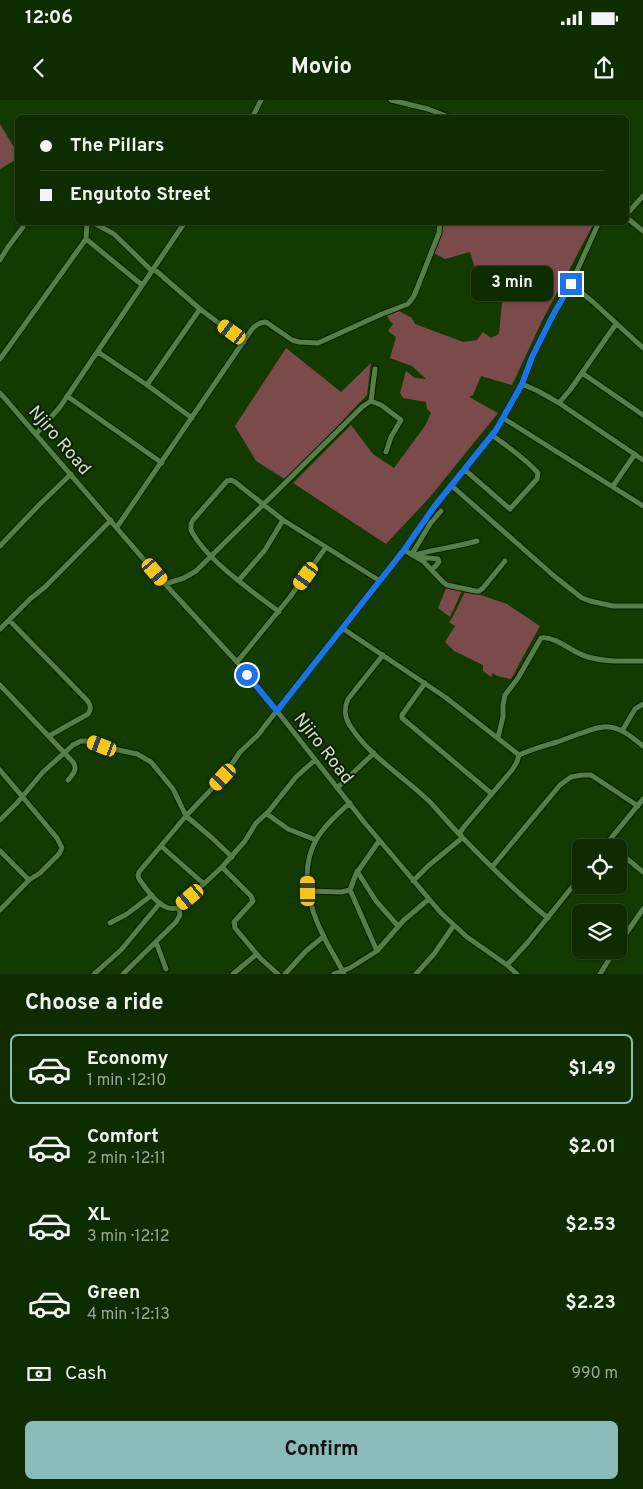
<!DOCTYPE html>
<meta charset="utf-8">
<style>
:root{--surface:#0e2c00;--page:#1c380f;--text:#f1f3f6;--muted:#9ba799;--line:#2e4822;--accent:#8bbbb9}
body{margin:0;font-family:Overpass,sans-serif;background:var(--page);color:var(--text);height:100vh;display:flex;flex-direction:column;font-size:19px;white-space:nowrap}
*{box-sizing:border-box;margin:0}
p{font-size:16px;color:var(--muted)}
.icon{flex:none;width:28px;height:28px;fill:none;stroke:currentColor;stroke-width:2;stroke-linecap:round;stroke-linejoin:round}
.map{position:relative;height:874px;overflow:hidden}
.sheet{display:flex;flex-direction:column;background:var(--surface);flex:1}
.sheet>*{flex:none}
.top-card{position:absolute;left:15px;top:15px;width:614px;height:110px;border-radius:8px;box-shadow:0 1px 4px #0004,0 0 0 1px var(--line);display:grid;align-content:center;height:110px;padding:0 25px;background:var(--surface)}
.buttons{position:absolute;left:572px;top:739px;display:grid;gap:10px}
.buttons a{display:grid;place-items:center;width:55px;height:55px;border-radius:8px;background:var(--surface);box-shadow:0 1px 4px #0004,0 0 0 1px var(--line);font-size:25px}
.end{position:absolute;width:22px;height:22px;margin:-11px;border:6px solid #1a73e8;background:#fff;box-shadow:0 0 0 2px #fff}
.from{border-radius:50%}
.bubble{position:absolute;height:35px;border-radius:8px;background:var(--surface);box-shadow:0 1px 4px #0004,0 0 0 1px var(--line);font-size:16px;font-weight:700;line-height:35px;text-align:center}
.car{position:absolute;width:15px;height:30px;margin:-15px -8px;border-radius:6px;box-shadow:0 0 4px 1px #0007;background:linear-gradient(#f5c518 24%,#345 0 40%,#f5c518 0 76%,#345 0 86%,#f5c518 0)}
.top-card b{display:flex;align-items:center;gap:18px;height:48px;font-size:19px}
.top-card b+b{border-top:1px solid var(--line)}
.top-card i{width:12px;height:12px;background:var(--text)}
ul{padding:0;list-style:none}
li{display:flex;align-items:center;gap:15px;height:70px;margin:0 10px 8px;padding:0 15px;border:2px solid transparent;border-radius:8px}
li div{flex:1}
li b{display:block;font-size:19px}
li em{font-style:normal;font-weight:700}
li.active{border-color:var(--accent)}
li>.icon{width:45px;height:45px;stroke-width:1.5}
h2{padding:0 25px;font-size:22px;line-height:60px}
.pay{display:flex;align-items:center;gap:12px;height:55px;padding:0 25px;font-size:19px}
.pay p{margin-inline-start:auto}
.button{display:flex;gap:10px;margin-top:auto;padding:10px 25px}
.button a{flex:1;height:58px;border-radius:8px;background:var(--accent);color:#111;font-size:20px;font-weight:700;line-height:58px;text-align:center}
.status{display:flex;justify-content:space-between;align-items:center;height:35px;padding:0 25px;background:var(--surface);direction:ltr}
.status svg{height:14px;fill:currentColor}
header{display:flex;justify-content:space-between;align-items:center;height:65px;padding:0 25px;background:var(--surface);font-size:22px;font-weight:700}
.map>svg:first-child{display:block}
.green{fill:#7b4b4c}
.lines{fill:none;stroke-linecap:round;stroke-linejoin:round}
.minor-casing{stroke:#091e02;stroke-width:7}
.minor{stroke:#557f45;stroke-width:5}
.route{stroke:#1a73e8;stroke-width:6}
.labels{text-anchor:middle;stroke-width:4;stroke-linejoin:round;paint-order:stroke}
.street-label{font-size:18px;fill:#cbe2c2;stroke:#0d1d06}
</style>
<div class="status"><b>12:06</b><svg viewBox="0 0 49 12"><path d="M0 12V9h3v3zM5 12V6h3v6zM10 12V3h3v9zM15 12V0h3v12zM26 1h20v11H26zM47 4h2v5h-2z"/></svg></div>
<header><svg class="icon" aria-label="back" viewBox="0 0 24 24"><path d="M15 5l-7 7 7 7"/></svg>Movio<svg class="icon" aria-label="share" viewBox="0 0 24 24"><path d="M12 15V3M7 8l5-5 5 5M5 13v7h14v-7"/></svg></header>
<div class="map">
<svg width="643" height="874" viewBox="0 0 643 874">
<rect width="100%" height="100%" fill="#133b00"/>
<path class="green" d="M 0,24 L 18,54 L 17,59 L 0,69 Z
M 441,123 L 594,123 L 542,221 L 512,285 L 481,276 L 473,295 L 469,297 L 498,313 L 430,397 L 386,444 L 293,383 L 351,325 L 373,354 L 394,368 L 425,326 L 431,313 L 427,309 L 426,302 L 403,298 L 400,293 L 406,271 L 415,278 L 426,279 L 412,266 L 390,258 L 396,237 L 388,231 L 393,224 L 389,220 L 387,215 L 397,210 L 412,218 L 415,224 L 463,242 L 477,240 L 483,232 L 491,238 L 499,234 L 504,181 L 475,168 L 470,152 L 445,159 L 432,152 Z
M 286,248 L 341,292 L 371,263 L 367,295 L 286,380 L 256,361 L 235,326 Z
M 447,486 L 463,489 L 450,517 L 438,508 Z
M 466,490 L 507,504 L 540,526 L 511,579 L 497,576 L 493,573 L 491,577 L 483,571 L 483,565 L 454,551 L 445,542 L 455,526 L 449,522 L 452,518 Z"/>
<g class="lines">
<g class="minor-casing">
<path id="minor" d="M 391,0 L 428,9 L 451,18
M 252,18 L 261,0
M 626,115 L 643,96
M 626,117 L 643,131
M 92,122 L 114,134 L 152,171
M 86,139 L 142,185
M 0,160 L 8,147 L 23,127
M 154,169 L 200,209 L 244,242
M 571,184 L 593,202 L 643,248
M 98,252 L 147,285 L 192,318
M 0,259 L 86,139 L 87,122
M 582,273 L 643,315
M 522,284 L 538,291 L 559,303 L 643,360
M 147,285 L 200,209
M 0,293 L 165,484 L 237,562 L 277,611 L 364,722 L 441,813 L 467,837 L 507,865 L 517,874
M 67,296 L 162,363
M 371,301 L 375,269
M 559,303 L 570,290 L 616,224
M 503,318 L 643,406
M 36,334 L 60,307 L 185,122
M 465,370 L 510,409 L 537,379 L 538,373 C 525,358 508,347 492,335
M 452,386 L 554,476 L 582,498 L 590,501 L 613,506 L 643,506
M 613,386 L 635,354
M 117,427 L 252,229 C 256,225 260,222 266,222 L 292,240 L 299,242 L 318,243 L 382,214 L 408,204 L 414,196 L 439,133 L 440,122
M 0,446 L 38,406 L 71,374
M 404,450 L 423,461 L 443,482 L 447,485 L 475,491 L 479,491 L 483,488 L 505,461
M 412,454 L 430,424 L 441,411
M 415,455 C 435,449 456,447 477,441
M 418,457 L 438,459 L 439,462 L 432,470
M 239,480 L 265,450 L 283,420
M 165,484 L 184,478 L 196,471 L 362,307 L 371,301 L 381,305 L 401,320 L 391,337 L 386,352
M 279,512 C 252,491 206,460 191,430 L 191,424 L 193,420 L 227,381 L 231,380 L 235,382 L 283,420 L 380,481
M 9,520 L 81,594 C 87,600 94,606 88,614 L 49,636
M 342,528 L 445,597 L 519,655 C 532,649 544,646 557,642 C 570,638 597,625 609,627 C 622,628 633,638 643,646
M 0,529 L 30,499 L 45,487 L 111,420
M 383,555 L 348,599 C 344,608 344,615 349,624 C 368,656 405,677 431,703 C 441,714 451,726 462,737 C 489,765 517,793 548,818
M 237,562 L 290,497 L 324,450
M 425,583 L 402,615 L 402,618 L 492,694
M 0,585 L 73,662 C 78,669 73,674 68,680
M 622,631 L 635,609 L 643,604
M 498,637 L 503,617 L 503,605 L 505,595 L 518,578 L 541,538 C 557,536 572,553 588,557 C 605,562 625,561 643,561
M 315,660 L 296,677 L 269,711 L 256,723 L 245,741 L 222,767 L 179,807 C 163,815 147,790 139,779 L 138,775 L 139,772 L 186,716 L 223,677 L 240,652 L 258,635 L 268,622 L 404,450 L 434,407 L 496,330 L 522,284 L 532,257 L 553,215 L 571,184 L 599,122
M 0,670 L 57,738 L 62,748 L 59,754 L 40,773 L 29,780 L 0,810
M 337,688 L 374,653
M 267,714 L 288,729 L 316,740
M 0,720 L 17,703 L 43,672 L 73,645 L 81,641 L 89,641 L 109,648 L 137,654 L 151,662 L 173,689 L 186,716 L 211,737 L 232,757
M 607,742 L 613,748
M 161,746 L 204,784
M 603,748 L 643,699
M 0,751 L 29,780
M 619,752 L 643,772
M 222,767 L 251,796 L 253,801 L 234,822 L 235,828 L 261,859 L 278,874
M 492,767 L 560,685 L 571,677 L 582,675 L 591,675 L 638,706
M 357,771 L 376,801 L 398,826
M 413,781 L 428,766 L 462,738 L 460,733 L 463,728 L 512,670 L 517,662 L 519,655
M 350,790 L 377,851
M 308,791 L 341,792 L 350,790 L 356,774 L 379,741
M 110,823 L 127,814 L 152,795
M 156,842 L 166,869
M 619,844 L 643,809
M 507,865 L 528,842 L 581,776
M 94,874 L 121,850 L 160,803
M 123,874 L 176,822 L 180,815 L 179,807
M 233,874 L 257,854
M 285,874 L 306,851 L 323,837
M 334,874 L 350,868 L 377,851 L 404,820 L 429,799
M 344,874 C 338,861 330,850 324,837 C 309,808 299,771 316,740 C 324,726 337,714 350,703
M 416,874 L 434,854 L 454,825
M 600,874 L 615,850"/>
</g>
<use href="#minor" class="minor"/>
</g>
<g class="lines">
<path class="route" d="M 247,575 L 277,611 L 404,450 L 434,407 L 496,330 L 522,284 L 532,257 L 553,215 L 571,184"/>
</g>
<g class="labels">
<g class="street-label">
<text transform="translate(60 340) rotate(49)" y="6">Njiro Road</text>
<text transform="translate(324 648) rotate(52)" y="6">Njiro Road</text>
</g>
</g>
</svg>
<div class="buttons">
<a><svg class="icon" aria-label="locate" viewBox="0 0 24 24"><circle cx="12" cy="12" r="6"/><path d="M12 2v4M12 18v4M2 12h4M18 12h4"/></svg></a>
<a><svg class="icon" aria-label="layers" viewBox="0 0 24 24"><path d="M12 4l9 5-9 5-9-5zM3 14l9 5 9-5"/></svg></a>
</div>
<i class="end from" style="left:247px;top:575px"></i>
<i class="end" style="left:571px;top:184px"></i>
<div class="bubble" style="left:471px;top:166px;width:82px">3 min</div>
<i class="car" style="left:232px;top:232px;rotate:306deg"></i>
<i class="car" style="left:155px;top:472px;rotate:140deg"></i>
<i class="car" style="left:306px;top:476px;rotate:216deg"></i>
<i class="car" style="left:102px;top:646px;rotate:291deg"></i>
<i class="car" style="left:223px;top:677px;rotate:223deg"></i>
<i class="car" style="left:308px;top:791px;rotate:359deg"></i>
<i class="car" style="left:190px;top:797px;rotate:230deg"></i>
<div class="top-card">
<b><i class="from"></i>The Pillars</b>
<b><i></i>Engutoto Street</b>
</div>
</div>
<section class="sheet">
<h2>Choose a ride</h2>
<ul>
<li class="active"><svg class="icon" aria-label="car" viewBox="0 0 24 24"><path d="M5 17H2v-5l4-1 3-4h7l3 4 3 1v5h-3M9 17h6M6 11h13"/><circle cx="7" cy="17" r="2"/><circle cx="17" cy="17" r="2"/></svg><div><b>Economy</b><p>1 min · 12:10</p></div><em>$1.49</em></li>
<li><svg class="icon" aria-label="car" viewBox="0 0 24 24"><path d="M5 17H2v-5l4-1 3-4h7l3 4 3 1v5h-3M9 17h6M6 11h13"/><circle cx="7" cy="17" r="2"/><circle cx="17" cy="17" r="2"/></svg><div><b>Comfort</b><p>2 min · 12:11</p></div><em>$2.01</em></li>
<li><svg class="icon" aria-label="car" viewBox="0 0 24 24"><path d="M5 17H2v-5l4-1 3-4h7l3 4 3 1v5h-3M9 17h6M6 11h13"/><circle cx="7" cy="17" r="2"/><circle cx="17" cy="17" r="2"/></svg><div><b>XL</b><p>3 min · 12:12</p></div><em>$2.53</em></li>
<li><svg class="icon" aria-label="car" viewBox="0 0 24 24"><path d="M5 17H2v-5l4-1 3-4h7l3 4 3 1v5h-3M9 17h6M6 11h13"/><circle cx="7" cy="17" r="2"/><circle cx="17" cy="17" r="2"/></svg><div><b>Green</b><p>4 min · 12:13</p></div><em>$2.23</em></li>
</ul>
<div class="pay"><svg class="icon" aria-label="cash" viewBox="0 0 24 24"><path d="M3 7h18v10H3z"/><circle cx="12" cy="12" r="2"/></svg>Cash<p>990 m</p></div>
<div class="button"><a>Confirm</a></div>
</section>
